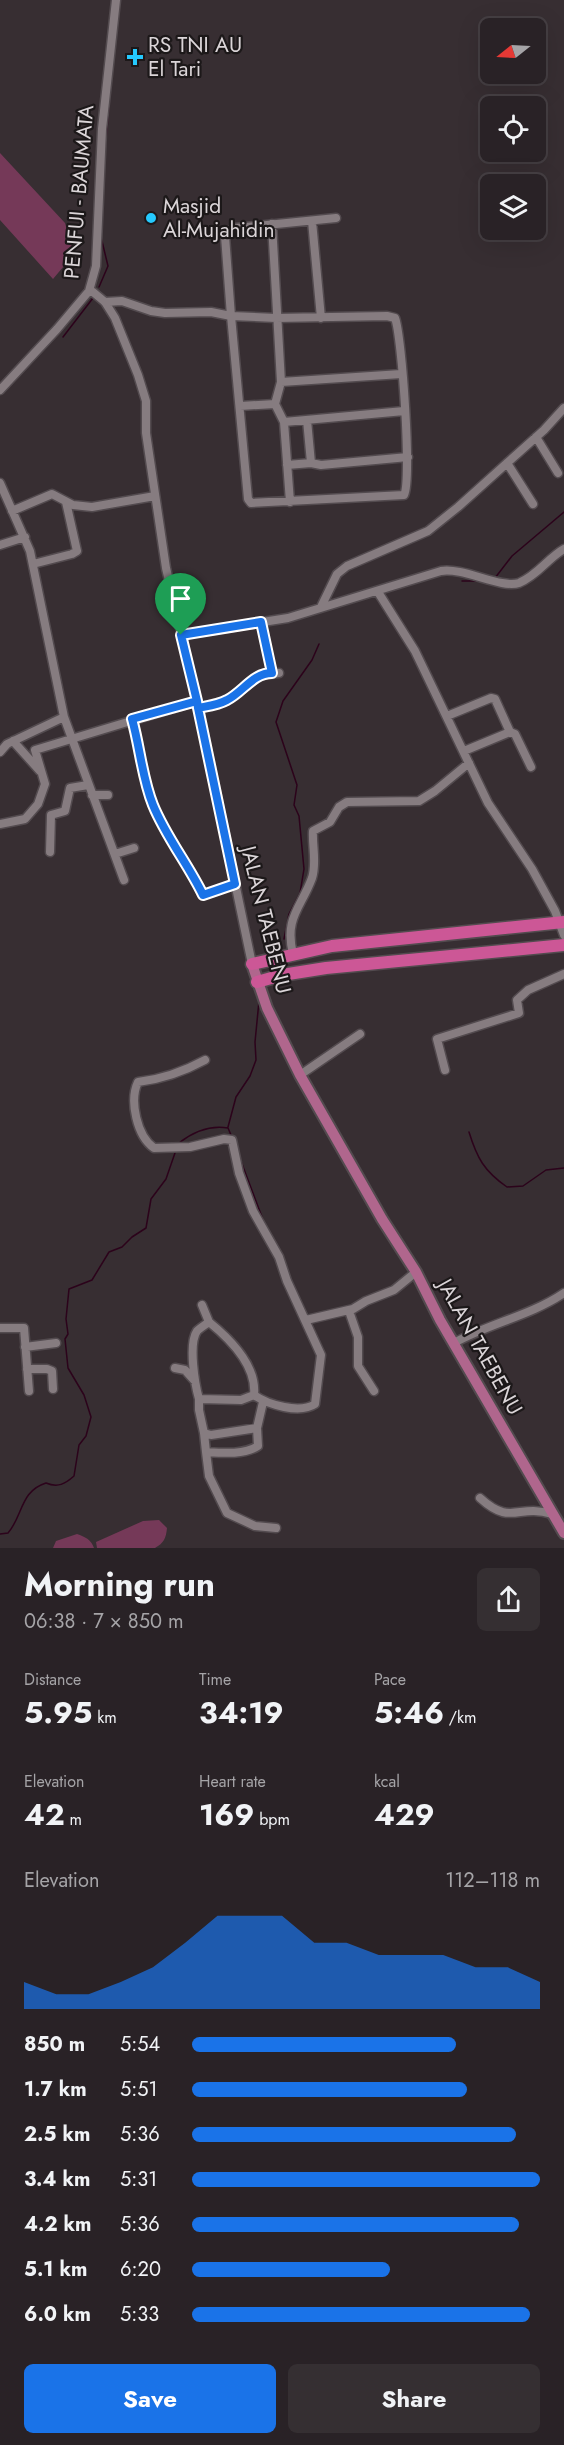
<!DOCTYPE html>
<html lang="en">
<head>
<meta charset="utf-8">
<style>
  :root { --surface:#292226; --page:#352f32; --text:#f1f3f6; --muted:#a5a4a7; --line:#453f43; --accent:#1a73e8 }
  body { margin:0; font-family:Jost,sans-serif; background:var(--page); color:var(--text); height:100vh; display:flex; flex-direction:column; font-size:22px; white-space:nowrap }
  * { box-sizing:border-box; margin:0 }
  p { font-size:20px; color:var(--muted) }
  .icon { flex:none; width:33px; height:33px; fill:none; stroke:currentColor; stroke-width:2; stroke-linecap:round; stroke-linejoin:round }
  .map { position:relative; height:1548px; overflow:hidden }
  .panel { display:flex; flex-direction:column; background:var(--surface); flex:1 }
  .panel>* { flex:none }
  .needle { width:39px; rotate:252deg }
  .controls { position:absolute; left:480px; top:18px; display:grid; gap:12px }
  .controls a { display:grid; place-items:center; width:66px; height:66px; border-radius:9px; background:var(--surface); box-shadow:0 6px 24px #0002,0 0 0 2px var(--line); font-size:30px }
  .pin { position:absolute; display:grid; place-items:center; width:51px; height:51px; color:#fff; margin:-62px -26px; border-radius:50% 50% 50% 0; rotate:-45deg; box-shadow:0 0 6px #0007 }
  .pin .icon { rotate:45deg }
  .round { display:grid; place-items:center; flex:none; width:63px; height:63px; border-radius:9px; background:var(--page) }
  .head { display:flex; align-items:center; justify-content:space-between; height:102px; padding:0 24px }
  h1 { font-size:33px; font-weight:700; line-height:45px }
  .stats { display:grid; grid-template-columns:repeat(3,1fr); gap:9px; height:102px; padding:6px 24px }
  .stats div { display:grid; align-content:center }
  .stats b { font-size:30px; font-weight:700 }
  .stats small { font-size:16px; font-weight:400 }
  .stats p { font-size:16px }
  .chart { height:168px; padding:12px 24px }
  .chart p { display:flex; justify-content:space-between }
  .chart svg { width:100%; height:108px; margin-top:6px; fill:var(--accent); opacity:.7 }
  .action { display:flex; gap:12px; margin-top:auto; padding:12px 24px }
  .action a { flex:1; height:69px; border-radius:9px; background:var(--accent); color:#fff; font-size:24px; font-weight:700; line-height:69px; text-align:center }
  .action a+a { background:var(--page); color:var(--text) }
  ul { padding:0 24px; list-style:none; font-size:20px }
  li { display:grid; grid-template-columns:96px 72px 1fr; align-items:center; height:45px }
  li i { height:15px; border-radius:8px; background:var(--accent) }
  .map>svg:first-child { display:block }
  .green { fill:#753958 }
  .lines { fill:none; stroke-linecap:round; stroke-linejoin:round }
  .stream { stroke:#2c031b; stroke-width:1.5 }
  .minor-casing { stroke:#534b4f; stroke-width:11 }
  .major-casing { stroke:#534b4f; stroke-width:14 }
  .highway-casing { stroke:#534b4f; stroke-width:15 }
  .minor { stroke:#867c80; stroke-width:8 }
  .major { stroke:#b0668d; stroke-width:10 }
  .highway { stroke:#cc5796; stroke-width:12 }
  .route-casing { stroke:#fff; stroke-width:12 }
  .route { stroke:#1a73e8; stroke-width:8 }
  .poi-dot { fill:#25c9fe; stroke:#1c1819; stroke-width:2 }
  .labels { text-anchor:middle; stroke-width:4.5; stroke-linejoin:round; paint-order:stroke }
  .poi-label { font-size:21px; fill:#dbd5d8; stroke:#1c1819; text-anchor:start }
  .street-label { font-size:21px; fill:#dbd5d8; stroke:#1c1819 }
</style>
</head>
<body>
<div class="map">
<svg width="564" height="1548" viewBox="0 0 564 1548">
  <rect width="100%" height="100%" fill="#372e32"/>
  <path class="green" d="M 0,153 L 65,223 L 74,254 L 53,279 L 0,220 Z
    M 159,1520 L 167,1528 C 166,1538 164,1543 155,1548 L 97,1548 L 96,1542 L 143,1521 Z
    M 77,1534 C 85,1537 91,1539 94,1548 L 53,1548 L 56,1541 Z"/>
  <g class="lines">
    <path class="stream" d="M 105,150 L 109,107
      M 99,287 L 108,266 L 101,237
      M 63,337 L 93,298
      M 495,578 L 512,556 L 564,512
      M 462,581 L 479,581
      M 284,939 L 289,914 L 300,893 L 304,869 L 299,816 L 294,805 L 297,785 L 276,722 L 283,701 L 312,660 L 319,644
      M 228,1127 L 236,1097 L 250,1076 L 256,1060 L 255,1042 L 259,1001
      M 469,1132 C 477,1158 484,1171 507,1187 L 523,1186 L 546,1170 L 564,1168
      M 179,1143 C 193,1132 210,1125 228,1128 L 231,1135
      M 239,1156 L 265,1225
      M 0,1534 L 8,1533 C 23,1516 20,1491 46,1483 C 58,1488 65,1484 74,1476 L 79,1445 L 86,1436 L 91,1417 L 84,1395 L 68,1368 L 65,1339 L 68,1334 L 66,1319 L 69,1289 L 92,1280 L 109,1252 L 122,1247 L 132,1237 L 146,1228 L 151,1199 L 166,1179 L 176,1150"/>
    <defs>
      <path id="minor" d="M 312,221 L 321,318
        M 272,224 L 281,382
        M 89,291 L 93,292 L 105,302 L 115,318 L 138,375 L 146,401 L 146,433 L 166,568 L 197,701 L 252,964
        M 105,302 L 122,301 L 151,311 L 165,313 L 211,312 L 231,316 L 225,236 L 226,232 L 236,228 L 336,218
        M 231,316 L 276,318 L 387,316 L 395,318 C 402,336 412,481 404,495 L 251,503 L 248,499 Z
        M 0,390 L 57,329 L 89,291 L 96,266 L 102,129 L 116,0
        M 275,404 L 281,382 L 401,374
        M 240,406 L 275,404 L 284,422 L 290,502
        M 307,420 L 311,463
        M 284,422 L 404,411
        M 536,437 L 558,473
        M 507,463 L 533,504
        M 287,465 L 311,463 L 321,465 L 408,457
        M 0,483 L 30,551 L 64,717 L 124,880
        M 12,511 L 52,494 L 73,505 L 92,507 L 155,496
        M 0,545 L 25,537
        M 33,564 L 72,554 L 77,551 L 66,502
        M 378,592 L 415,651 L 488,803 L 532,869 L 555,911 L 564,935
        M 321,607 L 337,574 L 347,566 L 428,531 L 458,507 L 544,430 L 564,408
        M 261,622 L 272,673
        M 181,635 L 288,618 L 441,571 C 463,567 501,589 519,583 C 538,575 548,558 564,549
        M 198,708 L 228,700 L 260,675 L 279,673
        M 447,716 L 491,698 L 495,699 L 510,732 L 464,751
        M 132,719 C 141,747 142,778 153,805 C 166,837 188,864 203,895 L 235,884
        M 510,732 L 515,734 L 531,767
        M 13,741 L 40,771
        M 0,752 L 7,744 L 64,717
        M 92,795 L 108,795
        M 0,824 L 25,819 L 38,804 L 45,784 L 35,750 L 197,701
        M 50,852 L 51,815 L 65,811 L 70,788 L 88,785
        M 115,854 L 134,848
        M 293,954 C 284,918 301,908 312,878 C 317,863 312,846 313,831 L 330,822 L 339,807 L 347,802 L 419,801 L 435,791 L 469,763
        M 205,1060 C 183,1072 163,1079 138,1082 C 129,1101 137,1136 154,1148 L 190,1147 L 224,1139 L 232,1140 L 239,1173 L 253,1211 L 279,1257 L 287,1281 L 321,1355 L 315,1404 C 300,1414 268,1405 254,1395 C 257,1365 230,1339 209,1322
        M 445,1070 L 437,1039 L 519,1013 L 517,1000 L 528,990 L 564,974
        M 300,1075 L 360,1034
        M 349,1311 L 358,1337 L 358,1366 L 374,1391
        M 306,1320 L 353,1309 L 366,1301 L 394,1290 L 416,1272
        M 0,1328 L 24,1328 L 29,1391
        M 454,1343 C 490,1323 530,1316 564,1293
        M 25,1347 L 56,1343
        M 175,1368 L 185,1370 L 194,1380
        M 27,1369 L 47,1369 L 52,1371 L 53,1389
        M 254,1395 L 241,1400 L 199,1399 L 199,1410 L 204,1433 L 211,1435 L 257,1428 L 263,1402
        M 199,1399 C 195,1385 188,1344 197,1331 C 200,1328 205,1325 209,1322 L 202,1305
        M 204,1433 L 206,1452 C 222,1453 244,1455 258,1446 L 257,1428
        M 206,1452 L 209,1476 L 227,1513 L 255,1526 L 276,1528
        M 480,1498 C 512,1527 517,1503 552,1514"/>
      <path id="major" d="M 252,964 L 267,1008 L 300,1075 L 382,1219 L 416,1272 L 440,1320 L 564,1533"/>
      <path id="highway" d="M 252,964 L 332,946 L 564,922
        M 257,982 L 282,975 L 326,968 L 564,945"/>
    </defs>
    <use href="#minor" class="minor-casing"/>
    <use href="#major" class="major-casing"/>
    <use href="#highway" class="highway-casing"/>
    <use href="#minor" class="minor"/>
    <use href="#major" class="major"/>
    <use href="#highway" class="highway"/>
  </g>
  <g class="lines">
    <defs>
      <path id="route" d="M 181,635 L 197,701 L 198,708 L 235,884 L 203,895 C 188,864 166,837 153,805 C 142,778 140,747 132,719 L 197,701 L 198,708 C 208,706 218,705 227,700 C 243,692 253,673 272,673 L 261,622 L 181,635"/>
    </defs>
    <use href="#route" class="route-casing"/>
    <use href="#route" class="route"/>
  </g>
  <g class="poi-dot">
    <path d="M132 48h6v6h6v6h-6v6h-6v-6h-6v-6h6z"/>
    <circle cx="151" cy="218" r="6"/>
  </g>
  <g class="labels">
    <g class="poi-label">
      <text x="148" y="52">RS TNI AU<tspan x="148" dy="24">El Tari</tspan></text>
      <text x="163" y="213">Masjid<tspan x="163" dy="24">Al-Mujahidin</tspan></text>
    </g>
    <g class="street-label">
      <text transform="translate(79 192) rotate(-85)" y="7">PENFUI - BAUMATA</text>
      <text transform="translate(266 920) rotate(76)" y="7">JALAN TAEBENU</text>
      <text transform="translate(480 1347) rotate(61)" y="7">JALAN TAEBENU</text>
    </g>
  </g>
</svg>
<div class="controls">
<a><svg class="needle" viewBox="-14 -14 28 28"><path d="M0-13l5 13h-10z" fill="#e53935"/><path d="M0 13l5-13h-10z" fill="#a5a4a7"/></svg></a>
<a><svg class="icon" aria-label="locate" viewBox="0 0 24 24"><circle cx="12" cy="12" r="6"/><path d="M12 2v4M12 18v4M2 12h4M18 12h4"/></svg></a>
<a><svg class="icon" aria-label="layers" viewBox="0 0 24 24"><path d="M12 4l9 5-9 5-9-5zM3 14l9 5 9-5"/></svg></a>
</div>
<div class="pin" style="left:181px;top:635px;background:#1e9e55"><svg class="icon" aria-label="arrive" viewBox="0 0 24 24"><path d="M6 21V4h12l-3 4 3 4H6"/></svg></div>
</div>
<section class="panel">
<div class="head"><div><h1>Morning run</h1><p>06:38 · 7 × 850 m</p></div><a class="round"><svg class="icon" aria-label="share" viewBox="0 0 24 24"><path d="M12 15V3M7 8l5-5 5 5M5 13v7h14v-7"/></svg></a></div>
<div class="stats">
<div><p>Distance</p><b>5.95<small> km</small></b></div>
<div><p>Time</p><b>34:19</b></div>
<div><p>Pace</p><b>5:46<small> /km</small></b></div>
</div>
<div class="stats">
<div><p>Elevation</p><b>42<small> m</small></b></div>
<div><p>Heart rate</p><b>169<small> bpm</small></b></div>
<div><p>kcal</p><b>429</b></div>
</div>
<div class="chart"><p><span>Elevation</span>112–118 m</p>
<svg viewBox="0 0 160 44" preserveAspectRatio="none"><path d="M0 44V33L10 38L20 38L30 33L40 27L50 17L60 6L70 6L80 6L90 17L100 17L110 22L120 22L130 22L140 27L150 27L160 33V44z"/></svg>
</div>
<ul>
<li><b>850 m</b>5:54<i style="width:76%"></i></li>
<li><b>1.7 km</b>5:51<i style="width:79%"></i></li>
<li><b>2.5 km</b>5:36<i style="width:93%"></i></li>
<li><b>3.4 km</b>5:31<i style="width:100%"></i></li>
<li><b>4.2 km</b>5:36<i style="width:94%"></i></li>
<li><b>5.1 km</b>6:20<i style="width:57%"></i></li>
<li><b>6.0 km</b>5:33<i style="width:97%"></i></li>
</ul>
<div class="action"><a>Save</a><a>Share</a></div>
</section>
</body>
</html>
